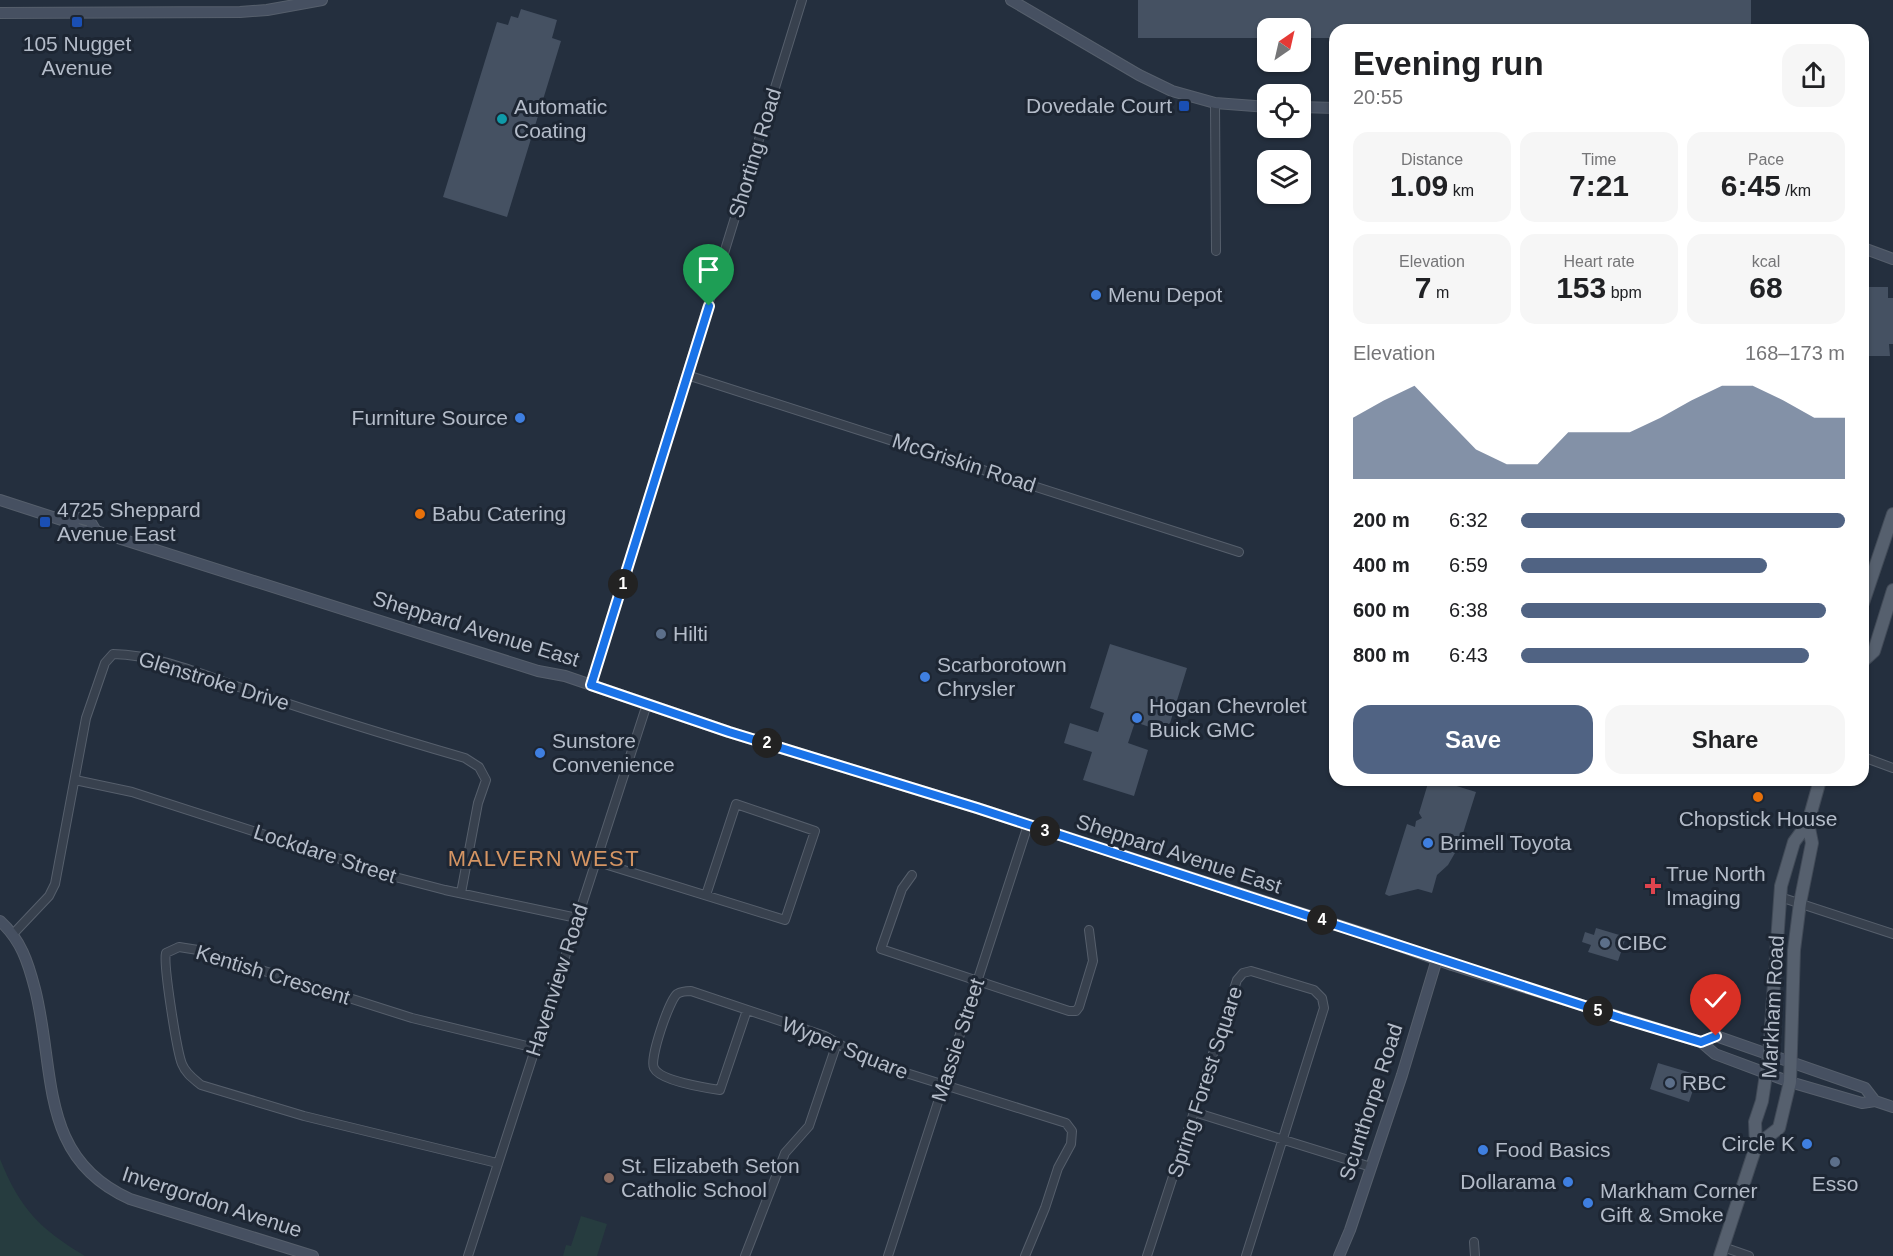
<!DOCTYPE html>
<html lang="en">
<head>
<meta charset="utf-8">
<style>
  :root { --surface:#fff; --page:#f6f6f6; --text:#202124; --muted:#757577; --accent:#506383 }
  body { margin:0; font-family:Helvetica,sans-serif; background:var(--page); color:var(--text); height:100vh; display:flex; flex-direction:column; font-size:22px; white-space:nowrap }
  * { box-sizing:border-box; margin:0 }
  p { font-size:20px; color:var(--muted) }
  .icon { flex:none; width:33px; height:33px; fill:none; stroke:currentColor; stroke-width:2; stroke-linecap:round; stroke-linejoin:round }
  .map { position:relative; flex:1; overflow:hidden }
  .details { position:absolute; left:1329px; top:24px; width:540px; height:762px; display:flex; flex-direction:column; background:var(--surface); border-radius:18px; box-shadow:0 2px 4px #0004 }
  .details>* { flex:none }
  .needle { width:39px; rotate:34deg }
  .controls { position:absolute; left:1257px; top:18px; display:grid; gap:12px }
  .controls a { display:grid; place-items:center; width:54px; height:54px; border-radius:12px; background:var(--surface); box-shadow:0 2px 4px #0004; font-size:30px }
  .pin { position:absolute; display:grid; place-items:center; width:51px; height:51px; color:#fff; margin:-62px -26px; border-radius:50% 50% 50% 0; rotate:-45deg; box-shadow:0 0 6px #0007 }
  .pin .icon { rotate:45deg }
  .km { position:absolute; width:30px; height:30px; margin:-15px; border-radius:50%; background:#222; color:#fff; font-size:16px; line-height:30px; text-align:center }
  .round { display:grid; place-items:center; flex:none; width:63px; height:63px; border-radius:18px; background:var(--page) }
  .summary { display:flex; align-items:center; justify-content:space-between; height:102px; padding:0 24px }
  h1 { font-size:33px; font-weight:700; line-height:45px }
  .stats { display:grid; grid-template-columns:repeat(3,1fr); gap:9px; height:102px; padding:6px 24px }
  .stats div { display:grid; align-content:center; border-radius:15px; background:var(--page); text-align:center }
  .stats b { font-size:30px; font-weight:700 }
  .stats small { font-size:16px; font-weight:400 }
  .stats p { font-size:16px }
  .chart { height:168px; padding:12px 24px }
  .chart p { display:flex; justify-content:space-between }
  .chart svg { width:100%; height:108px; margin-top:6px; fill:var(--accent); opacity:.7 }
  .button { display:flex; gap:12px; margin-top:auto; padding:12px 24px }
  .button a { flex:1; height:69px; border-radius:18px; background:var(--accent); color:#fff; font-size:24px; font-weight:700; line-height:69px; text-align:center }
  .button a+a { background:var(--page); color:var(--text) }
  ul { padding:0 24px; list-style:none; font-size:20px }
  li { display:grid; grid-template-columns:96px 72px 1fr; align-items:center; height:45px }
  li i { height:15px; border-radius:8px; background:var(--accent) }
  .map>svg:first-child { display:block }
  .green { fill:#263c3f }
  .building { fill:#455162 }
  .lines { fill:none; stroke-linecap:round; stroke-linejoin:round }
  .street-casing { stroke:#565f6c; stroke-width:10 }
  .secondary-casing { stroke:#565f6c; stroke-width:12 }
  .primary-casing { stroke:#414a57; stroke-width:14 }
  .street { stroke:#38414e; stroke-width:8 }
  .secondary { stroke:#465061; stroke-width:10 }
  .primary { stroke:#56606e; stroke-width:12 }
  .route-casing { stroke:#fff; stroke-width:12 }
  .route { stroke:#1a73e8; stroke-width:8 }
  .transit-dot { fill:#1a4fb4; stroke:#1d2633; stroke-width:2 }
  .culture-dot { fill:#0f9aa8; stroke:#1d2633; stroke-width:2 }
  .shop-dot { fill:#3f7fe0; stroke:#1d2633; stroke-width:2 }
  .food-dot { fill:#e8710a; stroke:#1d2633; stroke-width:2 }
  .service-dot { fill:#5c6f8a; stroke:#1d2633; stroke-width:2 }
  .health-dot { fill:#e0444e; stroke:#1d2633; stroke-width:2 }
  .education-dot { fill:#8d6e63; stroke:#1d2633; stroke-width:2 }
  .labels { text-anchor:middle; stroke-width:6; stroke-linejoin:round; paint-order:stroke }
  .poi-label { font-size:21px; fill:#b4bcc9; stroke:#1d2633; text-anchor:start }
  .street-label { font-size:21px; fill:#b4bcc9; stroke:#1d2633 }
  .neighbourhood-label { font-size:22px; letter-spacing:1.5px; fill:#d59563; stroke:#1d2633 }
</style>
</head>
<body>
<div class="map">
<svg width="1893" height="1256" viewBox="0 0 1893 1256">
  <rect width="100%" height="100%" fill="#242f3e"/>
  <path class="green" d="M 0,1159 C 20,1209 40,1229 85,1256 L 0,1256 Z
    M 581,1216 L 607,1224 L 597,1256 L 563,1256 L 566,1245 L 571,1246 Z"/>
  <path class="building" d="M 1138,0 L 1751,0 L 1751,30 L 1335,30 L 1335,38 L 1300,38 L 1300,28 L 1268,28 L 1268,38 L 1138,38 Z
    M 521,9 L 557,20 L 552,38 L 561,41 L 507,217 L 443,197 L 497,22 L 508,25 L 511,16 L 518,18 Z
    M 1863,287 L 1888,287 L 1888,298 L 1893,298 L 1893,344 L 1889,344 L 1890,356 L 1863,356 Z
    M 1110,644 L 1187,668 L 1167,733 L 1135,722 L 1128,743 L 1148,750 L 1134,796 L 1083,780 L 1092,752 L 1064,743 L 1070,723 L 1098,732 L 1104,713 L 1090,708 Z
    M 1429,780 L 1437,780 L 1476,792 L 1459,846 L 1448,865 L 1437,875 L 1432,893 L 1418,889 L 1389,896 L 1385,894 L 1407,824 L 1415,827 L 1416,821 L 1422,818 L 1419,813 Z
    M 1596,928 L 1626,937 L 1618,961 L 1588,952 L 1591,945 L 1582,942 L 1585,932 L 1594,935 Z
    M 1658,1063 L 1698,1075 L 1689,1102 L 1650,1089 Z"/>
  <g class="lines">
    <defs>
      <path id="street" d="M 1215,103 L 1216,251
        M 687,375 L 1239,552
        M 591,685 L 802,0
        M 1863,757 L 1893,768
        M 75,780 L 132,792 L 399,878 L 445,890 L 577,918
        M 598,861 L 611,866 L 785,920 L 815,831 L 736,804 L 706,895
        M 912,875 L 902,889 L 881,949 L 1069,1011 L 1076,1011 L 1079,1007 L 1093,961 L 1089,930
        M 1780,897 L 1893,934
        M 13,934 L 49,896 L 55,884 L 86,718 L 105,663 L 113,654 C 162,655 213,679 259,694 C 327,717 396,738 465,758 L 479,767 L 486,780 L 478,803 L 461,893
        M 747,1010 L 720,1090 C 706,1088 660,1081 654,1068 C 649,1059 669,1001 677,994 C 682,991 686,991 691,991 L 825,1036 L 871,1062 L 1066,1123 L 1072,1131 L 1071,1144 L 1058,1168 L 1045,1208 L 1025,1256
        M 1194,1112 L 1371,1167
        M 497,1163 L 304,1116 L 201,1085 C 194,1079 186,1074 182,1064 C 177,1052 163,964 166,953 L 179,947 L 198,950 L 412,1018 L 535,1048
        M 1474,1242 L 1475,1256
        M 1723,1247 L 1749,1256
        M 468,1256 L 647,704
        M 745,1256 L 785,1153 L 809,1126 L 837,1043
        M 888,1256 L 1028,825
        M 1147,1256 L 1237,980 L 1243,973 L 1251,971 L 1314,990 L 1322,998 L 1324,1008 L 1246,1256"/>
      <path id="secondary" d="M 1011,0 L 1139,75 L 1172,91 L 1215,103 L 1268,107
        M 0,13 L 240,12 L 267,10 L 322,0
        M 1300,107 L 1335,108
        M 1863,248 L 1893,259
        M 0,500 L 68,522 C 77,530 84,533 96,531 L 538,671 L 565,676 L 729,732 L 977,808 L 1375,937 L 1452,965 L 1701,1042 L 1715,1054 L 1790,1082 L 1862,1103 L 1875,1101 L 1893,1107
        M 68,522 L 79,518 L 90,521 L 96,531
        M 0,921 C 21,940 28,962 35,989 C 56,1072 38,1158 130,1199 L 313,1256
        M 1701,1042 L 1716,1036 L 1865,1088 L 1875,1101
        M 1339,1256 L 1350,1230 L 1402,1075 L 1437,959"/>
      <path id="primary" d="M 1863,603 L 1893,514
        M 1863,661 L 1874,651 L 1893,590
        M 1756,1146 L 1779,1128 L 1790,1082 L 1794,950 L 1800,903 L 1812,843 L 1808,823
        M 1720,1256 L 1756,1146 L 1755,1122 L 1762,1101 L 1769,1054 L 1781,886 L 1794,842 L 1808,823 L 1820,780"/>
    </defs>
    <use href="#street" class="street-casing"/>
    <use href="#secondary" class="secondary-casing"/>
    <use href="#primary" class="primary-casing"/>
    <use href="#street" class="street"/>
    <use href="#secondary" class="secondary"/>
    <use href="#primary" class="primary"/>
  </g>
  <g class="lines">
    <defs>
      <path id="route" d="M 709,306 L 591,685 L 729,732 L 977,808 L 1621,1018 L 1701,1042 L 1716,1036"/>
    </defs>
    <use href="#route" class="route-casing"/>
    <use href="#route" class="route"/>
  </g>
  <g class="transit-dot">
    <rect x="71" y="16" width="12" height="12" rx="3"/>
    <rect x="1178" y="100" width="12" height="12" rx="3"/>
    <rect x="39" y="516" width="12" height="12" rx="3"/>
  </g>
  <circle class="culture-dot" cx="502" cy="119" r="6"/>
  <g class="shop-dot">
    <circle cx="1096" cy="295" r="6"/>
    <circle cx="520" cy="418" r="6"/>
    <circle cx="925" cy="677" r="6"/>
    <circle cx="1137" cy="718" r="6"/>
    <circle cx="540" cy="753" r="6"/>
    <circle cx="1428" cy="843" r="6"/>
    <circle cx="1807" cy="1144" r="6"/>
    <circle cx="1483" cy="1150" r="6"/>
    <circle cx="1568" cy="1182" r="6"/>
    <circle cx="1588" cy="1203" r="6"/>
  </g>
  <g class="food-dot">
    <circle cx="420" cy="514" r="6"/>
    <circle cx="1758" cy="797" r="6"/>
  </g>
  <g class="service-dot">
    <circle cx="661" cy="634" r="6"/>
    <circle cx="1605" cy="943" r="6"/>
    <circle cx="1670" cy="1083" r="6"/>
    <circle cx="1835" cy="1162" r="6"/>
  </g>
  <path class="health-dot" d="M1650 877h6v6h6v6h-6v6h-6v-6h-6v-6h6z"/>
  <circle class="education-dot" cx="609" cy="1178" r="6"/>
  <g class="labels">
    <g class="poi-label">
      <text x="77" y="51" text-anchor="middle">105 Nugget<tspan x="77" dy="24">Avenue</tspan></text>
      <text x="1172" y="113" text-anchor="end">Dovedale Court</text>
      <text x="514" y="114">Automatic<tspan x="514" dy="24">Coating</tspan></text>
      <text x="1108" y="302">Menu Depot</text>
      <text x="508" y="425" text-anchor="end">Furniture Source</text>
      <text x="57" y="517">4725 Sheppard<tspan x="57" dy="24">Avenue East</tspan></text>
      <text x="432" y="521">Babu Catering</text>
      <text x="673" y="641">Hilti</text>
      <text x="937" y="672">Scarborotown<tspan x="937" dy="24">Chrysler</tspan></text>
      <text x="1149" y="713">Hogan Chevrolet<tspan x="1149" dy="24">Buick GMC</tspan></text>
      <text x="552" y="748">Sunstore<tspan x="552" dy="24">Convenience</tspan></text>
      <text x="1758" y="826" text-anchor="middle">Chopstick House</text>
      <text x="1440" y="850">Brimell Toyota</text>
      <text x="1666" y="881">True North<tspan x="1666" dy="24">Imaging</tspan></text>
      <text x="1617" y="950">CIBC</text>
      <text x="1682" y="1090">RBC</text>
      <text x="1795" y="1151" text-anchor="end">Circle K</text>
      <text x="1495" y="1157">Food Basics</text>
      <text x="621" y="1173">St. Elizabeth Seton<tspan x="621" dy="24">Catholic School</tspan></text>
      <text x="1556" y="1189" text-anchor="end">Dollarama</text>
      <text x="1835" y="1191" text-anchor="middle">Esso</text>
      <text x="1600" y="1198">Markham Corner<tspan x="1600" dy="24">Gift &amp; Smoke</tspan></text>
    </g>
    <g class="street-label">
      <text transform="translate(755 153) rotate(-73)" y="7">Shorting Road</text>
      <text transform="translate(964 463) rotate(18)" y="7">McGriskin Road</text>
      <text transform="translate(476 629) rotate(17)" y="7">Sheppard Avenue East</text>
      <text transform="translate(214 681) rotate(17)" y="7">Glenstroke Drive</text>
      <text transform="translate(325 854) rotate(18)" y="7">Lockdare Street</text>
      <text transform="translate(1179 854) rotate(18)" y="7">Sheppard Avenue East</text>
      <text transform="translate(273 975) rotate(17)" y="7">Kentish Crescent</text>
      <text transform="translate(557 980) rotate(-72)" y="7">Havenview Road</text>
      <text transform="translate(1773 1007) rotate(-87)" y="7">Markham Road</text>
      <text transform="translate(958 1040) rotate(-72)" y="7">Massie Street</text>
      <text transform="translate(845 1048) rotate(22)" y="7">Wyper Square</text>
      <text transform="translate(1205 1082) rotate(-72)" y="7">Spring Forest Square</text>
      <text transform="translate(1371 1102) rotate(-72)" y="7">Scunthorpe Road</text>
      <text transform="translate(212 1202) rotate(18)" y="7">Invergordon Avenue</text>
    </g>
    <g class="neighbourhood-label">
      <text x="544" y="866">MALVERN WEST</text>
    </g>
  </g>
</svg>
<div class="controls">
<a><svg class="needle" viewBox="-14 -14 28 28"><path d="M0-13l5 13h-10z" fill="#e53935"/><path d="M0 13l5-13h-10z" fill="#757577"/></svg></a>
<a><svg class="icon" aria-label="locate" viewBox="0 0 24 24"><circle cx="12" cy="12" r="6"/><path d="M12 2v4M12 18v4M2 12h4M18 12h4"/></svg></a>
<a><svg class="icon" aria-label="layers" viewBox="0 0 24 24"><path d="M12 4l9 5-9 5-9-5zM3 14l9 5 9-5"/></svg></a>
</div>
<div class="pin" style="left:709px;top:306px;background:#1e9e55"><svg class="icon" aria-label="arrive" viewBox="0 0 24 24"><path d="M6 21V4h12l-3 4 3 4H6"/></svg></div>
<div class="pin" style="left:1716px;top:1036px;background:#d93025"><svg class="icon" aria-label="check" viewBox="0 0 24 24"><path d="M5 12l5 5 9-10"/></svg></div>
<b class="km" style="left:623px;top:584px">1</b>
<b class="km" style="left:767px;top:743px">2</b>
<b class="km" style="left:1045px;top:831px">3</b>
<b class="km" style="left:1322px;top:920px">4</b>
<b class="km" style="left:1598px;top:1011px">5</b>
<section class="details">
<div class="summary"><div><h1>Evening run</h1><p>20:55</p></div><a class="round"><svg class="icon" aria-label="share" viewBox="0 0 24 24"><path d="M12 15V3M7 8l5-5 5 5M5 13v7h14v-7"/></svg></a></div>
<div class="stats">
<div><p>Distance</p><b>1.09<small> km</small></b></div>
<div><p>Time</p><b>7:21</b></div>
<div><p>Pace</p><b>6:45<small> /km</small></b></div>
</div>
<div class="stats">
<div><p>Elevation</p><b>7<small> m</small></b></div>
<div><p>Heart rate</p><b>153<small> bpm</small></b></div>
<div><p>kcal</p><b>68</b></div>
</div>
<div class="chart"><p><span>Elevation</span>168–173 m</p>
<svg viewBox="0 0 160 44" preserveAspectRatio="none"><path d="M0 44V19L10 12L20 6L30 19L40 32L50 38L60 38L70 25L80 25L90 25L100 19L110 12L120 6L130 6L140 12L150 19L160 19V44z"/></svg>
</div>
<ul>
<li><b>200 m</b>6:32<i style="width:100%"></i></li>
<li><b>400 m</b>6:59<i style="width:76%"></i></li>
<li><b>600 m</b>6:38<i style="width:94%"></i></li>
<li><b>800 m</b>6:43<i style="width:89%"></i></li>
</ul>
<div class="button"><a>Save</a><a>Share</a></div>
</section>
</div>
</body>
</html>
